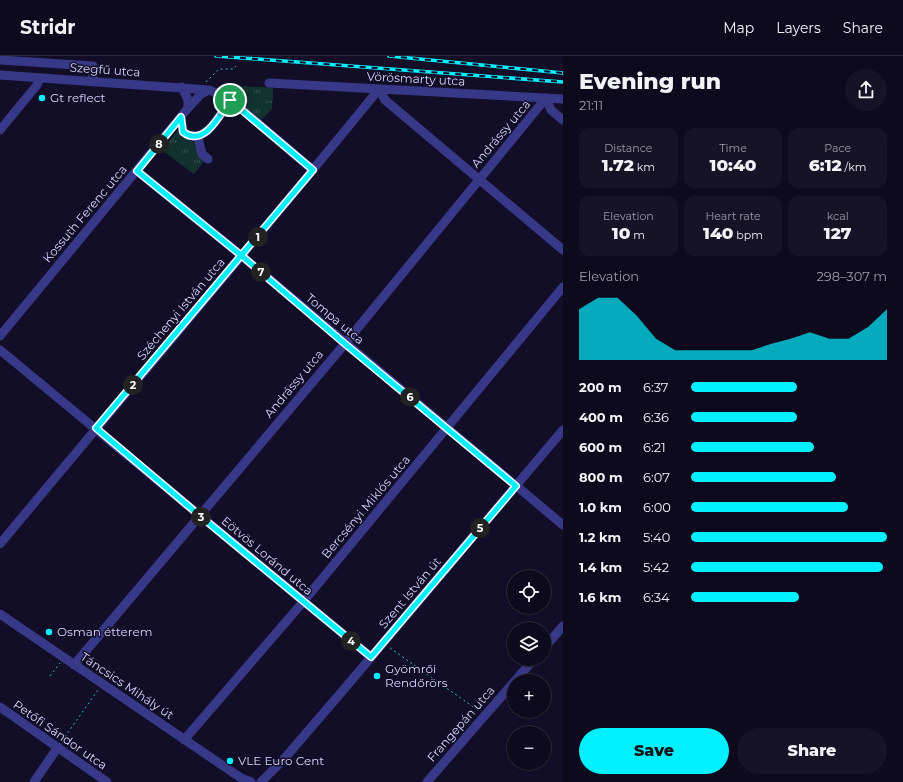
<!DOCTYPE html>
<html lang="en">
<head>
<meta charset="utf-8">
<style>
  :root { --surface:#0e0a1e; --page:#171327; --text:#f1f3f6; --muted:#9b9aa4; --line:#2e2b3c; --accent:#01f0ff }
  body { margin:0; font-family:Montserrat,sans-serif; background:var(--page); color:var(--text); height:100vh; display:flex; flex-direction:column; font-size:15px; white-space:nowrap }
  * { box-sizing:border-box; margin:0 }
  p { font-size:13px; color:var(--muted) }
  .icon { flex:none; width:22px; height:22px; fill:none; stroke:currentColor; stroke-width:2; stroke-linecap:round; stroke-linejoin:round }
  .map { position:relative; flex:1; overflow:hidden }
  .side { display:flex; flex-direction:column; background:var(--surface); width:340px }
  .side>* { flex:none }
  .controls { position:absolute; left:507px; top:514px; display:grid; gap:8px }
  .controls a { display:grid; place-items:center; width:44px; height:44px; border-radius:50%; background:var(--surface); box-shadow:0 1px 3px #0004,0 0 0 1px var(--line); font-size:20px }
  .pin { position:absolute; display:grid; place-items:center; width:34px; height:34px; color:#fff; margin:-17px; border:2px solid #fff; border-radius:50%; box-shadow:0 1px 4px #0007 }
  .km { position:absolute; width:20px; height:20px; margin:-10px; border-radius:50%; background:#222; color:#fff; font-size:11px; line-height:20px; text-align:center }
  .round { display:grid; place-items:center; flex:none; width:42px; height:42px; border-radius:21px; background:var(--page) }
  .headline { display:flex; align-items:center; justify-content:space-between; height:68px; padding:0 16px }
  h1 { font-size:22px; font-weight:800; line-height:30px }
  .metrics { display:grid; grid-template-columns:repeat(3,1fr); gap:6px; height:68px; padding:4px 16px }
  .metrics div { display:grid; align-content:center; border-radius:10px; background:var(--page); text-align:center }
  .metrics b { font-size:17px; font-weight:800 }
  .metrics small { font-size:11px; font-weight:400 }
  .metrics p { font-size:11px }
  .chart { height:112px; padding:8px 16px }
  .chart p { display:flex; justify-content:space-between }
  .chart svg { width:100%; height:72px; margin-top:4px; fill:var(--accent); opacity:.7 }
  .cta { display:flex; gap:8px; margin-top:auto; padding:8px 16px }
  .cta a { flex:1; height:46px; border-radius:24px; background:var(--accent); color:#111; font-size:16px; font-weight:800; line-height:46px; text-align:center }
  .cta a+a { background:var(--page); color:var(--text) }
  ul { padding:0 16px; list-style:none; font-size:13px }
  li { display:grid; grid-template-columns:64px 48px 1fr; align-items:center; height:30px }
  li i { height:10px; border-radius:5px; background:var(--accent) }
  header { display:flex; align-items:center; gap:24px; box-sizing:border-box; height:56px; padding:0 20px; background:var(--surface); border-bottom:1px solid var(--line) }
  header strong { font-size:19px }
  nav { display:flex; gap:22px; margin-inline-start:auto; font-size:14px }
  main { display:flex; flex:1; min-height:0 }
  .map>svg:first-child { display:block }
  .grass { fill:url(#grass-tufts) }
  .pitch { fill:#11322f }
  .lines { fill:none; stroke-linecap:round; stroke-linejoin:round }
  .path { stroke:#2abeaf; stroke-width:1; stroke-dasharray:2 3; stroke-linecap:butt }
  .minor { stroke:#383888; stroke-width:9 }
  .rail-casing { stroke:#01f0ff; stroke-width:3.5 }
  .rail { stroke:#120e28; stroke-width:2; stroke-dasharray:6; stroke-linecap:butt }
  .route-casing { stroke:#fff; stroke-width:8 }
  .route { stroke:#01f0ff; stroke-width:5 }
  .poi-dot { fill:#01f0ff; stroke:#120e28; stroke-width:1.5 }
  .labels { text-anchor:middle; stroke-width:3; stroke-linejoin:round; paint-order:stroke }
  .street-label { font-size:12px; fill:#d8d5ff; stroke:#120e28 }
  .poi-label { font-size:12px; fill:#d8d5ff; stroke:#120e28; text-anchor:start }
</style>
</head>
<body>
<header>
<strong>Stridr</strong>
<nav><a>Map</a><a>Layers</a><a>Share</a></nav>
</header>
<main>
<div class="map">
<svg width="563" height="726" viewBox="0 0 563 726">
  <defs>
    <pattern id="grass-tufts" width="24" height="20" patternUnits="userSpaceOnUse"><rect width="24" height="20" fill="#11322f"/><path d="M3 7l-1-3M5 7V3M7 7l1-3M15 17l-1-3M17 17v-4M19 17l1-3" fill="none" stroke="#334f4e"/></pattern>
  </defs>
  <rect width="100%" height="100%" fill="#120e28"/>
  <path class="grass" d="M 224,29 L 273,32 L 272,53 L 261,64 L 224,32 Z
    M 178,74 L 209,99 L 194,118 L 162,94 Z"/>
  <path class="pitch" d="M 261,31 L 273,32 L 273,45 L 261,44 Z"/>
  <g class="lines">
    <path class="path" d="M 251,0 L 252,0
      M 206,26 L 219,13 L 233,13 L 236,10
      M 390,592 L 479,655
      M 50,620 L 60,607
      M 62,685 L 98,634"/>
    <path class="minor" d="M 0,4 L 93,10 L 93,26
      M 0,19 L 209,34 L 224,40 L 232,45 L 313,114
      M 269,27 L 563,43
      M 182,31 L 188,44 L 188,52
      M 379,33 L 385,44 L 563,194
      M 546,42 L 551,54 L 563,64
      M 181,61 L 183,76 C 204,92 220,59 230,44
      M 0,74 L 37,29 L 40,22
      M 198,81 L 202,98 L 208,103
      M 137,115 L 237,196 L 563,469
      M 0,280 L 188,52 L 201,38 L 209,34
      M 0,294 L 371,601
      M 0,488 C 126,336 255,186 379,33
      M 0,558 L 241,722 L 251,726
      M 544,592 L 563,570
      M 74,609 L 343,290 L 546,42
      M 515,625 L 534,603
      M 0,651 L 107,726
      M 184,684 L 303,546 L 563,231
      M 34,726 L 58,691
      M 261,726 L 284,703 L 345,632 L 563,374
      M 427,726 L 514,626"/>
    <defs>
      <path id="rail" d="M 216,0 L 563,26
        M 389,0 L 563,17"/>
    </defs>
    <use href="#rail" class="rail-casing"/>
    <use href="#rail" class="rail"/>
  </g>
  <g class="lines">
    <defs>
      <path id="route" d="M 230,44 L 313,114 L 96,372 L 199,459 L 371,601 L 516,430 L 344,287 L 242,200 L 237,196 L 137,115 L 181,61 L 183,76 C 204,92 220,59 230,44"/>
    </defs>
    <use href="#route" class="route-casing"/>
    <use href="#route" class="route"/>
  </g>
  <g class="poi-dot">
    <circle cx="42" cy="42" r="4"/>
    <circle cx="49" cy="576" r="4"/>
    <circle cx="377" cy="620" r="4"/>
    <circle cx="230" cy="705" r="4"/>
  </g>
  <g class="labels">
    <g class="street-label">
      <text transform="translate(105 14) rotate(4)" y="4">Szegfű utca</text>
      <text transform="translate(416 23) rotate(3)" y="4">Vörösmarty utca</text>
      <text transform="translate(501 78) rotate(-50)" y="4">Andrássy utca</text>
      <text transform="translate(85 158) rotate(-50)" y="4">Kossuth Ferenc utca</text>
      <text transform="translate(181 253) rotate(-50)" y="4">Széchenyi István utca</text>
      <text transform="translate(335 263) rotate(40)" y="4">Tompa utca</text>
      <text transform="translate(294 328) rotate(-50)" y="4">Andrássy utca</text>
      <text transform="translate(366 451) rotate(-50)" y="4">Bercsényi Miklós utca</text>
      <text transform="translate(267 500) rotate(40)" y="4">Eötvös Loránd utca</text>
      <text transform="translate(410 537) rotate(-50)" y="4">Szent István út</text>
      <text transform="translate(127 630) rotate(34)" y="4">Táncsics Mihály út</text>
      <text transform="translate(461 668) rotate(-49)" y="4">Frangepán utca</text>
      <text transform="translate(60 679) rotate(35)" y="4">Petőfi Sándor utca</text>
    </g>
    <g class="poi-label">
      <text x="50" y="46">Gt reflect</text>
      <text x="57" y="580">Osman étterem</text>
      <text x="385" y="617">Gyömrői<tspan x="385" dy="14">Rendőrörs</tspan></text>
      <text x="238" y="709">VLE Euro Cent</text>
    </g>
  </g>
</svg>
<div class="controls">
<a><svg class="icon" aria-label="locate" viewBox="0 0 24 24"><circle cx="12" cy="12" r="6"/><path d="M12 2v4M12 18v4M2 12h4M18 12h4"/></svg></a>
<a><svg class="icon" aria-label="layers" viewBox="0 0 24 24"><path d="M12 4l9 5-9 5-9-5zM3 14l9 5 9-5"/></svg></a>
<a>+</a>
<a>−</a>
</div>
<div class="pin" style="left:230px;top:44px;background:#1e9e55"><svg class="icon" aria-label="arrive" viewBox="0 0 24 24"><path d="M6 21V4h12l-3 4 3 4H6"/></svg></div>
<b class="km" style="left:258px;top:181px">1</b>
<b class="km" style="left:133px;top:329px">2</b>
<b class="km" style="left:201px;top:461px">3</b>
<b class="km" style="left:351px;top:585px">4</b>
<b class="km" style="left:480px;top:472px">5</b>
<b class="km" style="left:410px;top:341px">6</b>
<b class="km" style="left:261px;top:216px">7</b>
<b class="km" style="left:159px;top:88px">8</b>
</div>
<section class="side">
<div class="headline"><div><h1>Evening run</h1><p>21:11</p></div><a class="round"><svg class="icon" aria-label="share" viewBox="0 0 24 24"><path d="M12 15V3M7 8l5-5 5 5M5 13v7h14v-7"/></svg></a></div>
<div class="metrics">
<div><p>Distance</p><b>1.72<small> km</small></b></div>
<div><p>Time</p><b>10:40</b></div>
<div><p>Pace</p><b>6:12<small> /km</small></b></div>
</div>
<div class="metrics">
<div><p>Elevation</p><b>10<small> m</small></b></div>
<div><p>Heart rate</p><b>140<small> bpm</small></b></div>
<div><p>kcal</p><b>127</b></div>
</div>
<div class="chart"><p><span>Elevation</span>298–307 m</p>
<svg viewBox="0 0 160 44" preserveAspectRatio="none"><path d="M0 44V13L10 6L20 6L30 17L40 31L50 38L60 38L70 38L80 38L90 38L100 34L110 31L120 27L130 31L140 31L150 24L160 13V44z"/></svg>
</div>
<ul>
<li><b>200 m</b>6:37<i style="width:54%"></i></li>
<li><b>400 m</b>6:36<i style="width:54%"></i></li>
<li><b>600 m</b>6:21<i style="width:63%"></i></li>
<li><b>800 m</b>6:07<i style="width:74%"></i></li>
<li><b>1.0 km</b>6:00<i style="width:80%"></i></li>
<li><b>1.2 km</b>5:40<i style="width:100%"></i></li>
<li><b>1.4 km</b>5:42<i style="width:98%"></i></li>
<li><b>1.6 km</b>6:34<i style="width:55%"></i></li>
</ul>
<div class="cta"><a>Save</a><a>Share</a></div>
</section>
</main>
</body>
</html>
